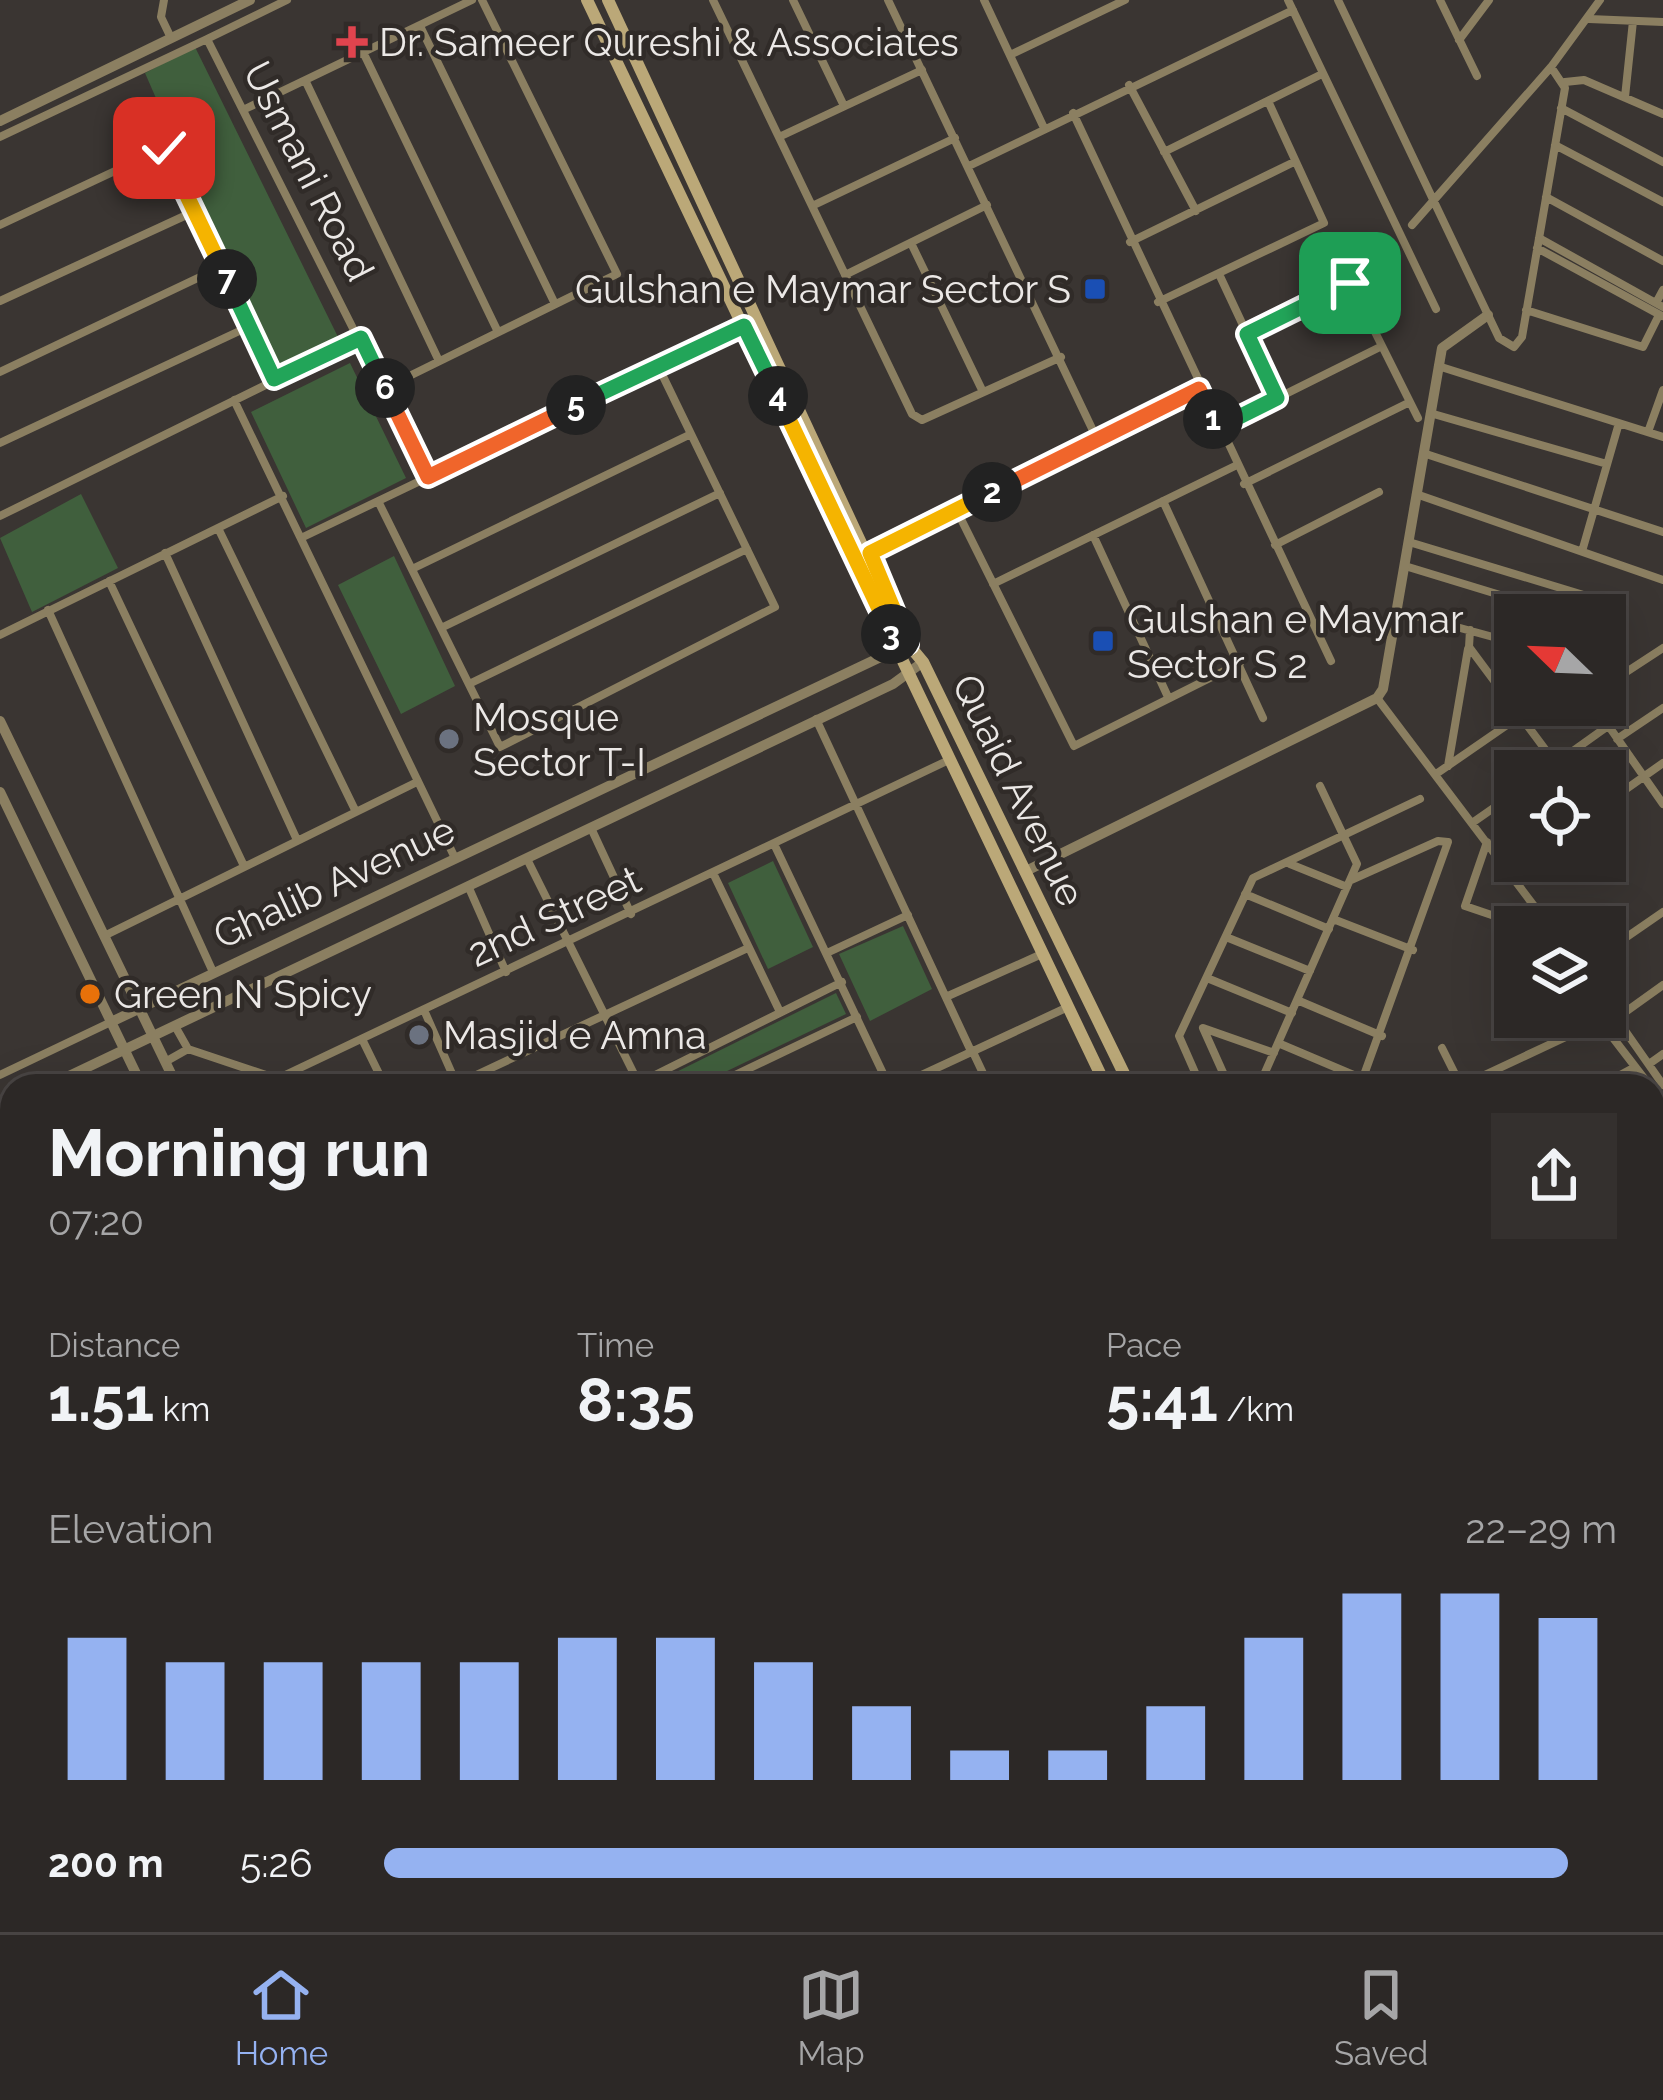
<!DOCTYPE html>
<html lang="en">
<head>
<meta charset="utf-8">
<style>
  :root { --surface:#2c2826; --page:#34302e; --text:#f1f3f6; --muted:#a6a6a7; --line:#484443; --accent:#95b2f1 }
  body { margin:0; font-family:Raleway,sans-serif; background:var(--page); color:var(--text); height:100vh; display:flex; flex-direction:column; font-size:45px; white-space:nowrap }
  * { box-sizing:border-box; margin:0 }
  p { font-size:39px; color:var(--muted) }
  .icon { flex:none; width:66px; height:66px; fill:none; stroke:currentColor; stroke-width:2; stroke-linecap:round; stroke-linejoin:round }
  .map { position:relative; flex:1; overflow:hidden }
  .details { position:absolute; left:0px; top:1074px; width:1665px; height:858px; display:flex; flex-direction:column; background:var(--surface); border-radius:36px 36px 0 0; box-shadow:0 12px 48px #0002,0 0 0 3px var(--line) }
  .details>* { flex:none }
  .needle { width:78px; rotate:293deg }
  .fabs { position:absolute; left:1494px; top:594px; display:grid; gap:24px }
  .fabs a { display:grid; place-items:center; width:132px; height:132px; border-radius:0px; background:var(--surface); box-shadow:0 12px 48px #0002,0 0 0 3px var(--line); font-size:60px }
  .pin { position:absolute; display:grid; place-items:center; width:102px; height:102px; color:#fff; margin:-51px; border-radius:24px; box-shadow:0 6px 18px #0006 }
  .km { position:absolute; width:60px; height:60px; margin:-30px; border-radius:50%; background:#222; color:#fff; font-size:33px; line-height:60px; text-align:center }
  .round { display:grid; place-items:center; flex:none; width:126px; height:126px; border-radius:0px; background:var(--page) }
  .summary { display:flex; align-items:center; justify-content:space-between; height:204px; padding:0 48px }
  h1 { font-size:66px; font-weight:700; line-height:90px }
  .stats { display:grid; grid-template-columns:repeat(3,1fr); gap:18px; height:204px; padding:12px 48px }
  .stats div { display:grid; align-content:center }
  .stats b { font-size:60px; font-weight:700 }
  .stats small { font-size:33px; font-weight:400 }
  .stats p { font-size:33px }
  .chart { height:336px; padding:24px 48px }
  .chart p { display:flex; justify-content:space-between }
  .chart svg { width:100%; height:216px; margin-top:12px; stroke:var(--accent); stroke-width:6 }
  ul { padding:0 48px; list-style:none; font-size:39px }
  li { display:grid; grid-template-columns:192px 144px 1fr; align-items:center; height:90px }
  li i { height:30px; border-radius:15px; background:var(--accent) }
  .menu { display:flex; justify-content:space-around; align-items:center; height:168px; border-top:3px solid var(--line); background:var(--surface); font-size:33px; color:var(--muted) }
  .menu a { display:grid; justify-items:center; gap:6px }
  .menu .current { color:var(--accent) }
  .map>svg:first-child { display:block }
  .green { fill:#405f3d }
  .lines { fill:none; stroke-linecap:round; stroke-linejoin:round }
  .minor { stroke:#8b7f61; stroke-width:8 }
  .tertiary { stroke:#8b7f61; stroke-width:10 }
  .secondary { stroke:#bba878; stroke-width:12 }
  .split-1-casing { stroke:#fff; stroke-width:24 }
  .split-2-casing { stroke:#fff; stroke-width:24 }
  .split-3-casing { stroke:#fff; stroke-width:24 }
  .split-4-casing { stroke:#fff; stroke-width:24 }
  .split-5-casing { stroke:#fff; stroke-width:24 }
  .split-6-casing { stroke:#fff; stroke-width:24 }
  .split-7-casing { stroke:#fff; stroke-width:24 }
  .split-8-casing { stroke:#fff; stroke-width:24 }
  .split-1 { stroke:#22a559; stroke-width:15 }
  .split-2 { stroke:#f0652b; stroke-width:15 }
  .split-3 { stroke:#f5b400; stroke-width:15 }
  .split-4 { stroke:#f5b400; stroke-width:15 }
  .split-5 { stroke:#22a559; stroke-width:15 }
  .split-6 { stroke:#f0652b; stroke-width:15 }
  .split-7 { stroke:#22a559; stroke-width:15 }
  .split-8 { stroke:#f5b400; stroke-width:15 }
  .health-dot { fill:#e0444e; stroke:#302b28; stroke-width:4.5 }
  .transit-dot { fill:#1a4fb4; stroke:#302b28; stroke-width:4.5 }
  .worship-dot { fill:#6b7280; stroke:#302b28; stroke-width:4.5 }
  .food-dot { fill:#e8710a; stroke:#302b28; stroke-width:4.5 }
  .labels { text-anchor:middle; stroke-width:9; stroke-linejoin:round; paint-order:stroke }
  .poi-label { font-size:39px; fill:#ebe8e6; stroke:#302b28; text-anchor:start }
  .street-label { font-size:39px; fill:#ebe8e6; stroke:#302b28 }
</style>
</head>
<body>
<div class="map">
<svg width="1663" height="1932" viewBox="0 0 1663 1932">
  <rect width="100%" height="100%" fill="#3a3532"/>
  <path class="green" d="M 195,47 L 338,337 L 274,368 L 145,73 Z
    M 350,363 L 406,478 L 306,528 L 251,412 Z
    M 81,494 L 118,568 L 32,612 L 0,538 Z
    M 394,556 L 455,686 L 401,714 L 338,585 Z
    M 773,861 L 813,947 L 768,969 L 728,883 Z
    M 903,926 L 932,989 L 870,1021 L 839,954 Z
    M 836,993 L 846,1014 L 696,1086 L 648,1086 Z"/>
  <g class="lines">
    <path class="minor" d="M 164,0 L 161,17 L 171,38
      M 287,0 L 207,39 L 428,477
      M 713,0 L 912,414 L 922,420 L 1061,357
      M 793,0 L 844,106
      M 888,0 L 1097,439
      M 984,0 L 1044,128
      M 1288,0 L 1436,309
      M 1338,0 L 1499,338 L 1514,347 L 1522,337 L 1565,88 L 1551,67
      M 1440,0 L 1477,76
      M 1589,19 L 1663,22
      M 420,26 L 555,304
      M 1459,40 L 1489,0
      M 364,54 L 498,332
      M 1010,55 L 1125,0
      M 306,82 L 439,361
      M 1565,82 L 1584,80 L 1663,114
      M 1129,85 L 1196,211
      M 1625,97 L 1633,21
      M 1561,108 L 1663,162
      M 245,109 L 472,0
      M 1073,113 L 1331,661
      M 0,137 L 207,39
      M 779,137 L 922,70
      M 1555,145 L 1663,202
      M 1164,152 L 1322,74
      M 969,166 L 1293,10
      M 1546,197 L 1663,261
      M 812,206 L 955,138
      M 0,225 L 164,148 L 274,379
      M 1412,225 L 1551,67 L 1600,0
      M 1539,238 L 1663,307
      M 1130,242 L 1294,162
      M 911,243 L 983,392
      M 1537,248 L 1662,316
      M 1219,274 L 1277,398
      M 845,275 L 987,205
      M 1350,282 L 1418,418
      M 0,301 L 193,212
      M 1158,302 L 1324,223 L 1268,101
      M 1656,303 L 1663,290
      M 1526,310 L 1643,347 L 1659,315
      M 1247,334 L 1373,271
      M 1438,366 L 1663,437
      M 0,372 L 221,267
      M 385,388 L 617,274 L 482,0
      M 234,400 L 455,858
      M 1430,413 L 1607,464
      M 1217,428 L 1382,346
      M 1648,432 L 1663,390
      M 0,443 L 248,327
      M 1423,453 L 1663,532
      M 1244,484 L 1410,402
      M 1416,494 L 1663,580
      M 378,501 L 500,747 L 775,607 L 658,366
      M 1163,501 L 1263,718
      M 957,511 L 1074,746 L 1240,663
      M 0,516 L 361,338
      M 218,528 L 356,812
      M 1093,535 L 1168,697
      M 303,537 L 744,326
      M 1409,542 L 1623,607
      M 1275,545 L 1379,492
      M 1583,548 L 1619,423
      M 165,553 L 297,840
      M 870,553 L 1199,390
      M 1405,566 L 1566,615
      M 412,569 L 691,434
      M 109,581 L 244,866
      M 993,584 L 1235,466
      M 48,610 L 213,972
      M 1398,611 L 1515,643
      M 1605,627 L 1613,630
      M 441,628 L 720,493
      M 1470,630 L 1469,647 L 1556,764
      M 0,635 L 283,496
      M 469,684 L 747,549
      M 1605,686 L 1663,648
      M 1377,698 L 1550,927
      M 1594,705 L 1663,804
      M 816,719 L 970,1049
      M 1617,739 L 1663,708
      M 1448,766 L 1468,649
      M 1545,771 L 1608,726
      M 1436,774 L 1520,716
      M 1605,804 L 1663,763
      M 1472,823 L 1515,793
      M 591,828 L 631,914
      M 1487,842 L 1465,906 L 1527,927
      M 775,846 L 889,1086
      M 527,859 L 640,1086
      M 1290,864 L 1347,887
      M 1510,873 L 1527,861
      M 714,875 L 780,1012
      M 1351,880 L 1438,841 L 1448,842 L 1360,1086
      M 469,888 L 506,972
      M 1245,894 L 1329,929
      M 1333,919 L 1413,950
      M 104,936 L 417,782
      M 1226,937 L 1310,971
      M 829,952 L 908,915
      M 1605,952 L 1663,912
      M 1207,978 L 1292,1013
      M 948,996 L 1044,953
      M 1297,1000 L 1382,1036
      M 1605,1002 L 1663,1085
      M 424,1010 L 457,1085
      M 1617,1018 L 1663,985
      M 175,1026 L 188,1049 L 275,1078
      M 362,1039 L 385,1086
      M 1278,1043 L 1363,1079
      M 1442,1048 L 1461,1086
      M 972,1050 L 989,1086
      M 165,1062 L 188,1049
      M 1649,1064 L 1663,1054
      M 0,1075 L 111,1022
      M 457,1084 L 748,948
      M 262,1086 L 949,760
      M 633,1086 L 842,982
      M 712,1086 L 857,1017
      M 898,1086 L 1068,1007
      M 1201,1086 L 1179,1036 L 1253,878 L 1420,799
      M 1229,1086 L 1203,1028 L 1274,1053
      M 1259,1086 L 1357,864 L 1320,786
      M 1461,1086 L 1600,1021 L 1650,1086
      M 1600,1086 L 1635,1067
      M 1653,1091 L 1663,1105
      M 1653,1177 L 1663,1172
      M 0,1202 L 12,1196
      M 0,1216 L 12,1243
      M 1653,1228 L 1663,1223
      M 1653,1278 L 1663,1273
      M 1653,1328 L 1663,1323
      M 1653,1367 L 1663,1362
      M 1653,1374 L 1663,1397
      M 0,1411 L 12,1405
      M 0,1421 L 12,1448
      M 1653,1444 L 1663,1439
      M 1653,1456 L 1663,1477
      M 0,1537 L 12,1523
      M 1653,1543 L 1663,1566
      M 1653,1580 L 1663,1576
      M 0,1619 L 12,1643
      M 1653,1628 L 1663,1623
      M 1653,1682 L 1663,1677
      M 0,1720 L 12,1714
      M 1653,1754 L 1663,1749
      M 1653,1761 L 1663,1782
      M 1653,1877 L 1663,1883
      M 0,1883 L 12,1877
      M 146,1920 L 152,1932
      M 379,1920 L 385,1932
      M 450,1920 L 456,1932 L 483,1920
      M 1014,1920 L 1019,1932
      M 1581,1920 L 1587,1932
      M 1628,1920 L 1634,1932
      M 1046,1928 L 1062,1920
      M 1271,1929 L 1281,1932
      M 1107,1931 L 1130,1920
      M 84,1932 L 106,1920
      M 232,1932 L 255,1920
      M 921,1932 L 935,1925 L 938,1932
      M 1200,1932 L 1201,1920
      M 1349,1932 L 1351,1920
      M 1456,1932 L 1459,1920"/>
    <path class="tertiary" d="M 0,121 L 250,0
      M 0,721 L 177,1086
      M 0,792 L 142,1086
      M 1026,871 L 1377,698 L 1383,689 L 1442,348 L 1488,315
      M 111,1022 L 904,646
      M 48,1086 L 893,684 L 923,662
      M 0,1109 L 12,1103
      M 552,1920 L 557,1932
      M 579,1920 L 584,1932"/>
    <path class="secondary" d="M 587,0 L 1106,1086
      M 608,0 L 908,644 L 923,662 L 1130,1086
      M 1512,1920 L 1519,1932
      M 681,1932 L 706,1920
      M 732,1932 L 757,1920"/>
  </g>
  <g class="lines">
    <defs>
      <path id="split-1" d="M 1213,419 L 1217,428 L 1277,398 L 1247,334 L 1350,283"/>
      <path id="split-2" d="M 992,492 L 1199,389 L 1213,419"/>
      <path id="split-3" d="M 891,634 L 898,649 L 908,644 L 870,553 L 992,492"/>
      <path id="split-4" d="M 778,396 L 891,634"/>
      <path id="split-5" d="M 576,405 L 744,326 L 778,396"/>
      <path id="split-6" d="M 385,388 L 428,477 L 576,405"/>
      <path id="split-7" d="M 227,279 L 274,379 L 361,338 L 385,388"/>
      <path id="split-8" d="M 164,148 L 227,279"/>
    </defs>
    <use href="#split-1" class="split-1-casing"/>
    <use href="#split-2" class="split-2-casing"/>
    <use href="#split-3" class="split-3-casing"/>
    <use href="#split-4" class="split-4-casing"/>
    <use href="#split-5" class="split-5-casing"/>
    <use href="#split-6" class="split-6-casing"/>
    <use href="#split-7" class="split-7-casing"/>
    <use href="#split-8" class="split-8-casing"/>
    <use href="#split-1" class="split-1"/>
    <use href="#split-2" class="split-2"/>
    <use href="#split-3" class="split-3"/>
    <use href="#split-4" class="split-4"/>
    <use href="#split-5" class="split-5"/>
    <use href="#split-6" class="split-6"/>
    <use href="#split-7" class="split-7"/>
    <use href="#split-8" class="split-8"/>
  </g>
  <path class="health-dot" d="M346 24h12v12h12v12h-12v12h-12v-12h-12v-12h12z"/>
  <g class="transit-dot">
    <rect x="1083" y="277" width="24" height="24" rx="6"/>
    <rect x="1091" y="629" width="24" height="24" rx="6"/>
  </g>
  <g class="worship-dot">
    <circle cx="449" cy="739" r="12"/>
    <circle cx="419" cy="1035" r="12"/>
  </g>
  <circle class="food-dot" cx="90" cy="994" r="12"/>
  <g class="labels">
    <g class="poi-label">
      <text x="379" y="56">Dr. Sameer Qureshi &amp; Associates</text>
      <text x="1071" y="303" text-anchor="end">Gulshan e Maymar Sector S</text>
      <text x="1127" y="633">Gulshan e Maymar<tspan x="1127" dy="45">Sector S 2</tspan></text>
      <text x="473" y="731">Mosque<tspan x="473" dy="45">Sector T-I</tspan></text>
      <text x="114" y="1008">Green N Spicy</text>
      <text x="443" y="1049">Masjid e Amna</text>
    </g>
    <g class="street-label">
      <text transform="translate(309 171) rotate(63)" y="14">Usmani Road</text>
      <text transform="translate(1019 790) rotate(64)" y="14">Quaid Avenue</text>
      <text transform="translate(334 882) rotate(-25)" y="14">Ghalib Avenue</text>
      <text transform="translate(554 916) rotate(-25)" y="14">2nd Street</text>
    </g>
  </g>
</svg>
<div class="fabs">
<a><svg class="needle" viewBox="-14 -14 28 28"><path d="M0-13l5 13h-10z" fill="#e53935"/><path d="M0 13l5-13h-10z" fill="#a6a6a7"/></svg></a>
<a><svg class="icon" aria-label="locate" viewBox="0 0 24 24"><circle cx="12" cy="12" r="6"/><path d="M12 2v4M12 18v4M2 12h4M18 12h4"/></svg></a>
<a><svg class="icon" aria-label="layers" viewBox="0 0 24 24"><path d="M12 4l9 5-9 5-9-5zM3 14l9 5 9-5"/></svg></a>
</div>
<div class="pin" style="left:1350px;top:283px;background:#1e9e55"><svg class="icon" aria-label="arrive" viewBox="0 0 24 24"><path d="M6 21V4h12l-3 4 3 4H6"/></svg></div>
<div class="pin" style="left:164px;top:148px;background:#d93025"><svg class="icon" aria-label="check" viewBox="0 0 24 24"><path d="M5 12l5 5 9-10"/></svg></div>
<b class="km" style="left:1213px;top:419px">1</b>
<b class="km" style="left:992px;top:492px">2</b>
<b class="km" style="left:891px;top:634px">3</b>
<b class="km" style="left:778px;top:396px">4</b>
<b class="km" style="left:576px;top:405px">5</b>
<b class="km" style="left:385px;top:388px">6</b>
<b class="km" style="left:227px;top:279px">7</b>
<section class="details">
<div class="summary"><div><h1>Morning run</h1><p>07:20</p></div><a class="round"><svg class="icon" aria-label="share" viewBox="0 0 24 24"><path d="M12 15V3M7 8l5-5 5 5M5 13v7h14v-7"/></svg></a></div>
<div class="stats">
<div><p>Distance</p><b>1.51<small> km</small></b></div>
<div><p>Time</p><b>8:35</b></div>
<div><p>Pace</p><b>5:41<small> /km</small></b></div>
</div>
<div class="chart"><p><span>Elevation</span>22–29 m</p>
<svg viewBox="0 0 160 44" preserveAspectRatio="none"><path d="M5 44V15M15 44V20M25 44V20M35 44V20M45 44V20M55 44V15M65 44V15M75 44V20M85 44V29M95 44V38M105 44V38M115 44V29M125 44V15M135 44V6M145 44V6M155 44V11"/></svg>
</div>
<ul>
<li><b>200 m</b>5:26<i style="width:96%"></i></li>
</ul>
</section>
</div>
<nav class="menu">
<a class="current"><svg class="icon" aria-label="home" viewBox="0 0 24 24"><path d="M3 11l9-7 9 7M6 9v11h12V9"/></svg>Home</a>
<a><svg class="icon" aria-label="map" viewBox="0 0 24 24"><path d="M3 6l6-2 6 2 6-2v14l-6 2-6-2-6 2zM9 4v14M15 6v14"/></svg>Map</a>
<a><svg class="icon" aria-label="saved" viewBox="0 0 24 24"><path d="M7 4h10v16l-5-4-5 4z"/></svg>Saved</a>
</nav>
</body>
</html>
